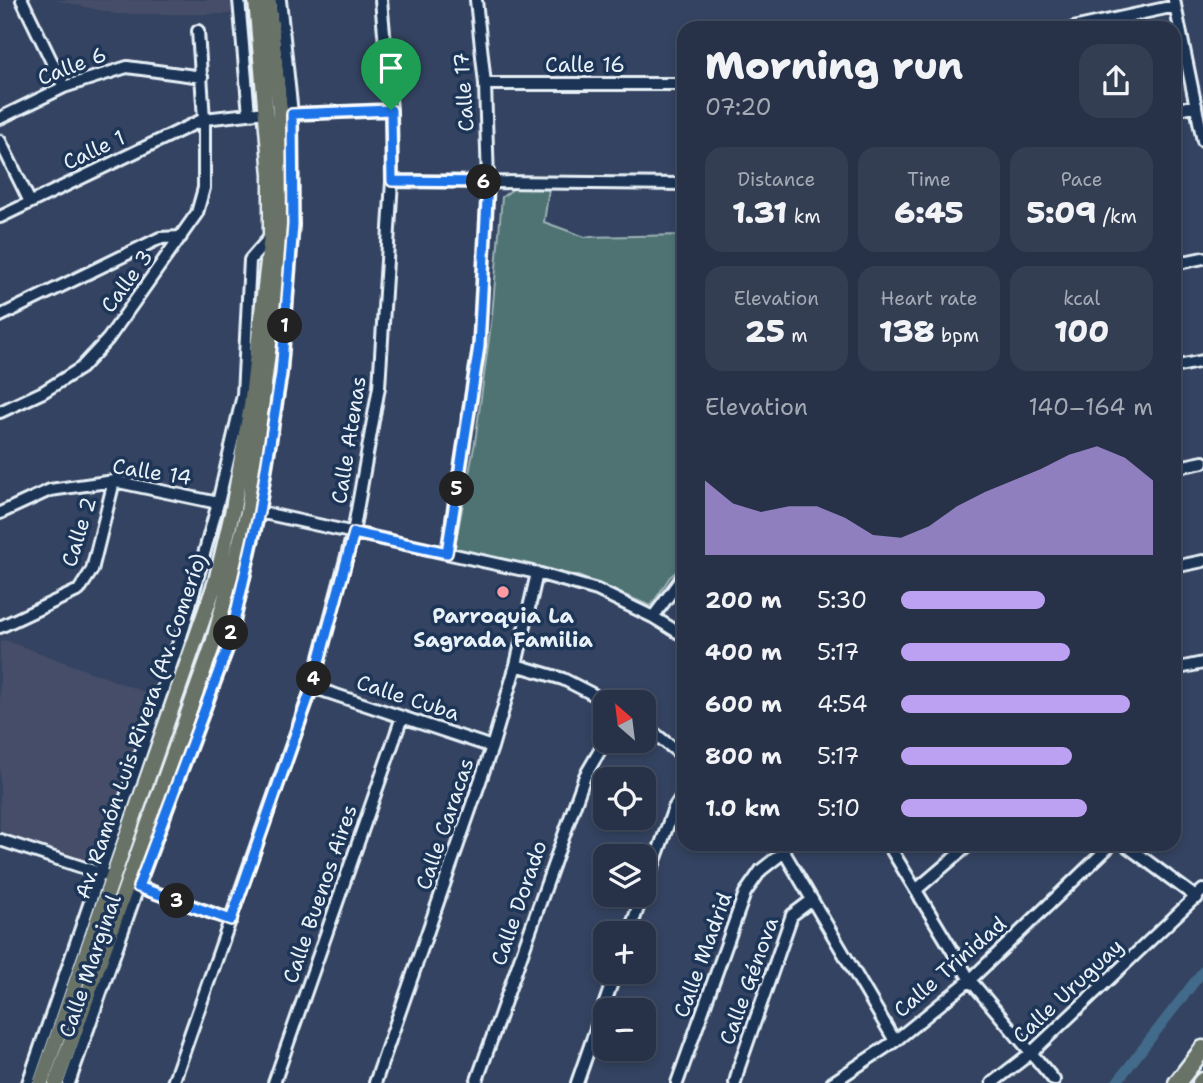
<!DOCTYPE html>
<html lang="en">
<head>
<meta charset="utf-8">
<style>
  :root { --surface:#273249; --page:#333e53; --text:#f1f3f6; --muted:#a4aab4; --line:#434d61; --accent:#bca0f2 }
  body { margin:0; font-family:"Shantell Sans",sans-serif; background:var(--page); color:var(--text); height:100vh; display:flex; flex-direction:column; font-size:26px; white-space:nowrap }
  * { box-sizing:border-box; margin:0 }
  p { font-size:23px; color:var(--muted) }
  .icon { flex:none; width:38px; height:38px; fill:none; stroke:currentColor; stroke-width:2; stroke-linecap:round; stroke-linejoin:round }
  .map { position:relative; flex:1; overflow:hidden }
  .sheet { position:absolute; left:677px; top:21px; width:504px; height:830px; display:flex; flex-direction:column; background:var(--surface); border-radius:21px; box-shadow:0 4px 10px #0003,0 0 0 2px var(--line) }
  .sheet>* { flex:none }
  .needle { width:46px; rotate:332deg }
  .fabs { position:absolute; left:593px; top:690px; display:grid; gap:14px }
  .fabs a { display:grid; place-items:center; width:63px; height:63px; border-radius:14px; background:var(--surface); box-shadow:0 4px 10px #0003,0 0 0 2px var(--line); font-size:35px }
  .pin { position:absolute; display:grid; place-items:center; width:60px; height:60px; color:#fff; margin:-72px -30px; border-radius:50% 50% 50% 0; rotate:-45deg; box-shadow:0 0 7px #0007 }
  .pin .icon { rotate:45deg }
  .km { position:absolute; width:35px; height:35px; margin:-18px; border-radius:50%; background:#222; color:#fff; font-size:19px; line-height:35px; text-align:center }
  .round { display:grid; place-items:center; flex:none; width:74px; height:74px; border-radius:21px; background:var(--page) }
  .headline { display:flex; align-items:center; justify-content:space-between; height:119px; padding:0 28px }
  h1 { font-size:38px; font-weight:800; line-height:52px }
  .figures { display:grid; grid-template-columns:repeat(3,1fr); gap:10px; height:119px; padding:7px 28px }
  .figures div { display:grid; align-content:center; border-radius:18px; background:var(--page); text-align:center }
  .figures b { font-size:30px; font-weight:800 }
  .figures small { font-size:19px; font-weight:400 }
  .figures p { font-size:19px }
  .chart { height:196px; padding:14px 28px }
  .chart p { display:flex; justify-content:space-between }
  .chart svg { width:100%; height:126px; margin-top:7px; fill:var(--accent); opacity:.7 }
  ul { padding:0 28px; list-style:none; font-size:23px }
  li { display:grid; grid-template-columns:112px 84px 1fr; align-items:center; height:52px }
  li i { height:18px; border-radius:9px; background:var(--accent) }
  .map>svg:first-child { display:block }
  .built { fill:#444d68 }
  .green { fill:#507373; stroke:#9cb2b6; stroke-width:2 }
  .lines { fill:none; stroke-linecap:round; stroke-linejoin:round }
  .canal { stroke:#436a8a; stroke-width:10 }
  .minor-casing { stroke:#e8f1f8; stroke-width:16 }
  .major-casing { stroke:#e8f1f8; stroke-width:19 }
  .highway-casing { stroke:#e8f1f8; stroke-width:21 }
  .minor { stroke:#1d3557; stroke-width:10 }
  .major { stroke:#687266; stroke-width:14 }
  .highway { stroke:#687266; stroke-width:16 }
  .route-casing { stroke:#fff; stroke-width:14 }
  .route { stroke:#1a73e8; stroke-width:9 }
  .poi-dot { fill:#ff9aa2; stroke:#1d3557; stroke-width:2.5 }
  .labels { text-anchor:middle; stroke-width:7; stroke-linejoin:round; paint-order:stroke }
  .street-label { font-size:21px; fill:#e8f1f8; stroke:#1d3557 }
  .poi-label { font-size:21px; font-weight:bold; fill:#e8f1f8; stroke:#1d3557 }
</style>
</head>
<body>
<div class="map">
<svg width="1203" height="1083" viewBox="0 0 1203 1083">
  <rect width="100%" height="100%" fill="#344361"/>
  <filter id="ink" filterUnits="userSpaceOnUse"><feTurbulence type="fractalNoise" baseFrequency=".0143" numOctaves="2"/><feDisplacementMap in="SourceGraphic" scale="14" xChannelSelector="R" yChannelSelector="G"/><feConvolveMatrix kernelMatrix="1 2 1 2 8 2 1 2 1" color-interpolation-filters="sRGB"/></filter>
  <g filter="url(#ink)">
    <path class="built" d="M 55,0 L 238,0 L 240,14 L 116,14 Z
      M 5,640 L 153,695 L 97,865 L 11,836 L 0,834 L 0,642 Z"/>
    <path class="green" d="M 513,189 L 549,189 L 544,222 L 585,237 L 684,235 L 684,565 L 670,577 L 651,606 L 578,576 L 454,550 L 475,442 L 492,316 L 502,197 Z"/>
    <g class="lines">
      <path class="canal" d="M 1116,1083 L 1203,971"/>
      <defs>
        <path id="minor" d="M 22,0 L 64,87
          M 239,0 L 249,114
          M 1174,0 L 1203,141
          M 1073,28 L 1175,6
          M 485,84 L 684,84
          M 1174,110 L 1196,105
          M 292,114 L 391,110
          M 0,118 L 64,87 L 127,67 L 202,77
          M 0,141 L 30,202
          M 392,181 L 684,184
          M 0,217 L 204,119 L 266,112
          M 1174,264 L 1203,258
          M 0,316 L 160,238 L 181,237
          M 1174,367 L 1203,361
          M 0,412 L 43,392 L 81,368 L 108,339 L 197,213 L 204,188 L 204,119 L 198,31
          M 1174,468 L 1203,462
          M 259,512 L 537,573 L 597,590 L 653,617 L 684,636
          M 0,513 L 50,490 L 114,481 L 218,503
          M 447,553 L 479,346 L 488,182 L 485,84 L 476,0
          M 1174,567 L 1203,561
          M 653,617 L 684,575
          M 0,627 L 79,590 L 92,570 L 114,481
          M 516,665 L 563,679 L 608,702
          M 1174,669 L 1203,663
          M 312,687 L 492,747
          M 644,725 L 684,757
          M 0,840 L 106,875
          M 778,844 L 784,852 L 895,1041
          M 888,844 L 970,980 L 1054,1080
          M 1124,844 L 1197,898
          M 134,885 L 231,920
          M 916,890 L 970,844
          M 644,891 L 674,808 L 684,793
          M 629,933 L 643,894
          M 28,1083 L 184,627 L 218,503 L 243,395 L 250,260 L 271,236
          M 69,1083 L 138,887 L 229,644 L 259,512 L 281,374 L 293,225 L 292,114 L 280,0
          M 173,1083 L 312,687 L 353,533 L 379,387 L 392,181 L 391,110 L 381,0
          M 274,1083 L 402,717
          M 375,1083 L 492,747 L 516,665 L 537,573
          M 476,1083 L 585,776 L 606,740
          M 577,1083 L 616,971
          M 677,1083 L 745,893 L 761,870 L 784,852
          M 735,1083 L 739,1067 L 792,915 L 812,900
          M 832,1083 L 895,1041 L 970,980 L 1112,844
          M 992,1083 L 1031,1053 L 1203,890"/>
        <path id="major" d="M 41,1083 L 216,581 L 233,509 L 251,406 L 271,236 L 271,175 L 256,0
          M 56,1083 L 213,644 L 248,512 L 283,233 L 280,111 L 268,0"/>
        <path id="highway" d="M 1177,1083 L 1203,1049
          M 1201,1083 L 1203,1081"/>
      </defs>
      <use href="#minor" class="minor-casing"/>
      <use href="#major" class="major-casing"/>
      <use href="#highway" class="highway-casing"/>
      <use href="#minor" class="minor"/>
      <use href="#major" class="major"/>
      <use href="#highway" class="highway"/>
    </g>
  </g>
  <g class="lines" filter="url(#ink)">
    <defs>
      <path id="route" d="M 391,110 L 392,181 L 488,182 L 479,346 L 447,553 L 354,533 L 312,687 L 231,920 L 138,887 L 229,644 L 259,512 L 281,374 L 293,225 L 292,114 Z"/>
    </defs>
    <use href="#route" class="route-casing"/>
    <use href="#route" class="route"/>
  </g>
  <circle class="poi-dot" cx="503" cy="592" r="7"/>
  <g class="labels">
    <g class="street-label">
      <text x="585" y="72">Calle 16</text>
      <text transform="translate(72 66) rotate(-21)" y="7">Calle 6</text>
      <text transform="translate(464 92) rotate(-94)" y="7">Calle 17</text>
      <text transform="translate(94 150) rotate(-25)" y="7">Calle 1</text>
      <text transform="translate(127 281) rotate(-54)" y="7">Calle 3</text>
      <text transform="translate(349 440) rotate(-81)" y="7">Calle Atenas</text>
      <text transform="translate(152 472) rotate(9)" y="7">Calle 14</text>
      <text transform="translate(79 532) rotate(-73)" y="7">Calle 2</text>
      <text transform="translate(408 698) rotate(18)" y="7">Calle Cuba</text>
      <text transform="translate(141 726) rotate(-71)" y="7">Av. Ramón Luis Rivera (Av. Comerío)</text>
      <text transform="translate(445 824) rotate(-71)" y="7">Calle Caracas</text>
      <text transform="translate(320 894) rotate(-71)" y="7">Calle Buenos Aires</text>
      <text transform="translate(519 903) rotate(-71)" y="7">Calle Dorado</text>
      <text transform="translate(703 955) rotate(-70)" y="7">Calle Madrid</text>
      <text transform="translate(90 966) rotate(-71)" y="7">Calle Marginal</text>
      <text transform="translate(950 967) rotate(-41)" y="7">Calle Trinidad</text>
      <text transform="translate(749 981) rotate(-70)" y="7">Calle Génova</text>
      <text transform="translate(1068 991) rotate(-43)" y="7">Calle Uruguay</text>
    </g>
    <g class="poi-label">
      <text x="503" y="623">Parroquia La<tspan x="503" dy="24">Sagrada Familia</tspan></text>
    </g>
  </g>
</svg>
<div class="fabs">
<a><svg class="needle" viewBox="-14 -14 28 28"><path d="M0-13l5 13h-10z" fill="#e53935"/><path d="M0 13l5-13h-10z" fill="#a4aab4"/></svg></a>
<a><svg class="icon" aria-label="locate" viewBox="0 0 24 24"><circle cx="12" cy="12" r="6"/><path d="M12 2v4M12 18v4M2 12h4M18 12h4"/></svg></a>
<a><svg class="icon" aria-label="layers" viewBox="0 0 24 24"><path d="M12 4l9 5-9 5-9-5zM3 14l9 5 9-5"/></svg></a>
<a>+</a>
<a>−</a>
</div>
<div class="pin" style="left:391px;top:110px;background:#1e9e55"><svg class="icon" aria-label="arrive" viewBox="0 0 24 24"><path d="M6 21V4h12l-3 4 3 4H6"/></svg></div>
<b class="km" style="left:285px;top:326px">1</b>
<b class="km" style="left:231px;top:633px">2</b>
<b class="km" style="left:177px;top:901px">3</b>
<b class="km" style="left:314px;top:679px">4</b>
<b class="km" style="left:457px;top:489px">5</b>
<b class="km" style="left:484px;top:182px">6</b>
<section class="sheet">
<div class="headline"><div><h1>Morning run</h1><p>07:20</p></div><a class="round"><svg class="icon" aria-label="share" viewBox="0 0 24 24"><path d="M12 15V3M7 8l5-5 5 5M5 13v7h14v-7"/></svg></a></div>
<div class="figures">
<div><p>Distance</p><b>1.31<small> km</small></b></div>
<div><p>Time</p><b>6:45</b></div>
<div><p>Pace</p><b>5:09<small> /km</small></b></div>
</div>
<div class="figures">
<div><p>Elevation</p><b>25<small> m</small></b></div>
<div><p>Heart rate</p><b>138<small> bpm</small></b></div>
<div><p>kcal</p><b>100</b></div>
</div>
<div class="chart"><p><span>Elevation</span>140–164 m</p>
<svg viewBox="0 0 160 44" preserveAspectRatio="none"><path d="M0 44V18L10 26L20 29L30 27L40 27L50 31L60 37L70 38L80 34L90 27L100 22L110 18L120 14L130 9L140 6L150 10L160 18V44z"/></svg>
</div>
<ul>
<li><b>200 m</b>5:30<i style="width:57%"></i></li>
<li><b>400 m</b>5:17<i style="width:67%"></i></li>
<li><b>600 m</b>4:54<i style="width:91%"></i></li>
<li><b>800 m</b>5:17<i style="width:68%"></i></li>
<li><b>1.0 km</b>5:10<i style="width:74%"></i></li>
</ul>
</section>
</div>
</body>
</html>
